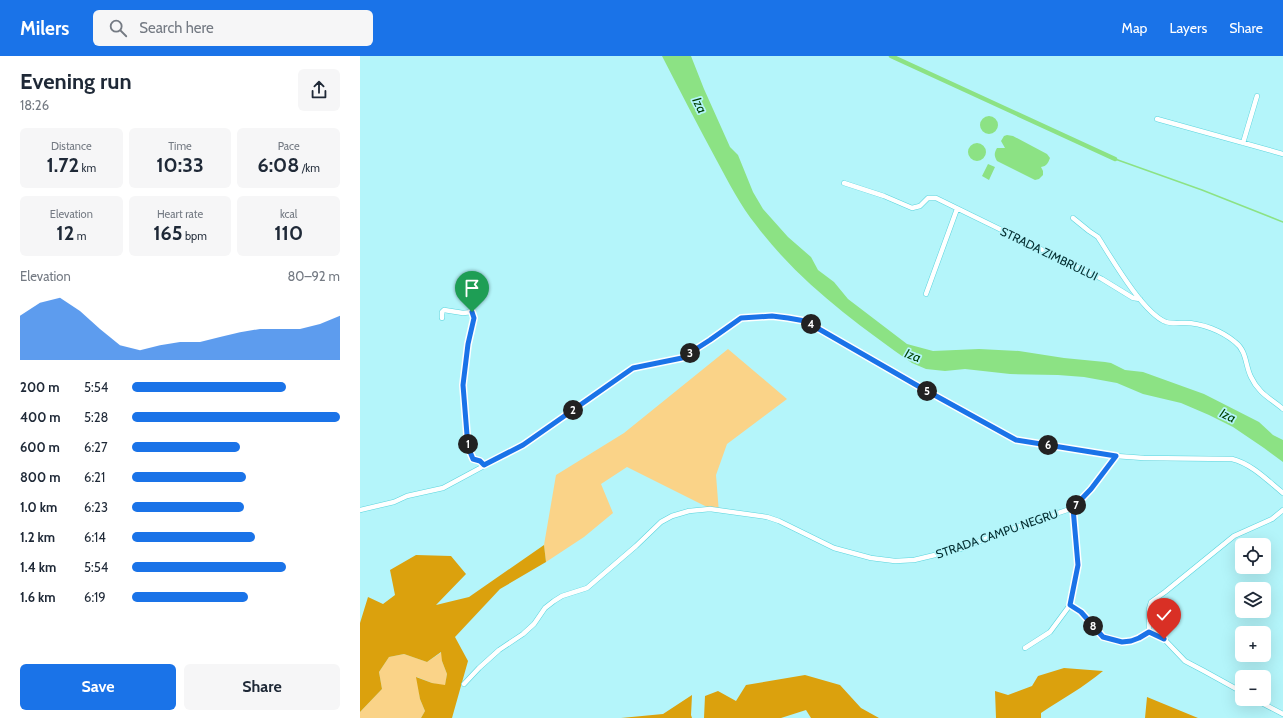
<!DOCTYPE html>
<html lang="en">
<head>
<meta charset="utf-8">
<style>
  :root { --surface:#fff; --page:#f6f6f7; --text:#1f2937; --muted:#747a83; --accent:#1a73e8 }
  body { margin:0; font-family:Cabin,sans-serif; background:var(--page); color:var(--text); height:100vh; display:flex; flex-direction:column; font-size:15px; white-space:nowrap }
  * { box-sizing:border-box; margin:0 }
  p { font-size:13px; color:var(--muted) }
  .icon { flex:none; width:22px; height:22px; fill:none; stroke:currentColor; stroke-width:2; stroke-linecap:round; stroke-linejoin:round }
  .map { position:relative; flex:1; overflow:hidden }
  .sheet { display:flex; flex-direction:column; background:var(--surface); width:360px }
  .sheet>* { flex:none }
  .tools { position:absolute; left:875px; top:482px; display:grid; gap:8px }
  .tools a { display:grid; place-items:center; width:36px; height:36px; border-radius:6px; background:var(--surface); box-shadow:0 4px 16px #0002; font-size:20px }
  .pin { position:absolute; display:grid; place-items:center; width:34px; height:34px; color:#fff; margin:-41px -17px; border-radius:50% 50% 50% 0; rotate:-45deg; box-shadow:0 0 4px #0007 }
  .pin .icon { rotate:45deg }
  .km { position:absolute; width:20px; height:20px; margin:-10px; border-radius:50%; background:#222; color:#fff; font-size:11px; line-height:20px; text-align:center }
  .round { display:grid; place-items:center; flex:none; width:42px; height:42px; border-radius:6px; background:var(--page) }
  .head { display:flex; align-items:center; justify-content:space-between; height:68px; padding:0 20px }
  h1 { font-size:22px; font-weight:700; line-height:30px }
  .stats { display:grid; grid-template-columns:repeat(3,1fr); gap:6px; height:68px; padding:4px 20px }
  .stats div { display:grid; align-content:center; border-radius:6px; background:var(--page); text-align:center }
  .stats b { font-size:20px; font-weight:700 }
  .stats small { font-size:11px; font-weight:400 }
  .stats p { font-size:11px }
  .chart { height:112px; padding:8px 20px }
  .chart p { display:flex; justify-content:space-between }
  .chart svg { width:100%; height:72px; margin-top:4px; fill:var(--accent); opacity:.7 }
  .cta { display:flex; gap:8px; margin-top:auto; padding:8px 20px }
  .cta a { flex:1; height:46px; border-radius:6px; background:var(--accent); color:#fff; font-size:16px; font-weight:700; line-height:46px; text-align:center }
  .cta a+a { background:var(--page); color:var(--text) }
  ul { padding:0 20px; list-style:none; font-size:13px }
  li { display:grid; grid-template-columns:64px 48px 1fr; align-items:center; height:30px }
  li i { height:10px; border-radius:5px; background:var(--accent) }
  header { display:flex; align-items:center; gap:24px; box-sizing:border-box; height:56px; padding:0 20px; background:var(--accent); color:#fff }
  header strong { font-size:19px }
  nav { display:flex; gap:22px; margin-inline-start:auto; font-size:14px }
  .search { width:280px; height:36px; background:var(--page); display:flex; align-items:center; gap:10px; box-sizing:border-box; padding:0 14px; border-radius:6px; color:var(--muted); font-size:15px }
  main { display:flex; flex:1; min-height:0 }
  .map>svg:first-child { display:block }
  .green { fill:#fad388 }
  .forest { fill:#dba10d }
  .water { fill:#8ce284 }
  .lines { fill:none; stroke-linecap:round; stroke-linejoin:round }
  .stream { stroke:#8ce284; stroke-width:1.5 }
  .canal { stroke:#8ce284; stroke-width:4.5 }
  .minor-casing { stroke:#5ad4dd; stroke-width:5.5 }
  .minor { stroke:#fff; stroke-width:4.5 }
  .route-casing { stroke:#fff; stroke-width:8 }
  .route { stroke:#1a73e8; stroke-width:5 }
  .labels { text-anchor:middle; stroke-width:3.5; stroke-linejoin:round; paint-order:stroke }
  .street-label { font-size:12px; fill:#032d30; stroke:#b4f5fa }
  .water-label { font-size:13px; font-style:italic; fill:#014000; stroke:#b4f5fa }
</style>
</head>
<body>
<header>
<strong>Milers</strong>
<div class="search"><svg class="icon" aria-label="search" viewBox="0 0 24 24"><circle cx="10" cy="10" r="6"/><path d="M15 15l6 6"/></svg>Search here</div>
<nav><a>Map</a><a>Layers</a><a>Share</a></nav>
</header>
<main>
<section class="sheet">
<div class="head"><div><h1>Evening run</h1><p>18:26</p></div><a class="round"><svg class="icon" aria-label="share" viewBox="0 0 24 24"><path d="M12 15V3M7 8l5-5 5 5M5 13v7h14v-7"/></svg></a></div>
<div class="stats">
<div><p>Distance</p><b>1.72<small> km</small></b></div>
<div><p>Time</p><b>10:33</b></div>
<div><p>Pace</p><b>6:08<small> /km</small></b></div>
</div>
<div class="stats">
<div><p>Elevation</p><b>12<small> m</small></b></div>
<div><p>Heart rate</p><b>165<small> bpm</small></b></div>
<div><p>kcal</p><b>110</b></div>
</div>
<div class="chart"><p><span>Elevation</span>80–92 m</p>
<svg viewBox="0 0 160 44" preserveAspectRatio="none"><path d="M0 44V17L10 9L20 6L30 14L40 25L50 35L60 38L70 35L80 33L90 33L100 30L110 27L120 25L130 25L140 25L150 22L160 17V44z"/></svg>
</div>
<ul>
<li><b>200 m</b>5:54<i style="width:74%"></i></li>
<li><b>400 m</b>5:28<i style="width:100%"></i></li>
<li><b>600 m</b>6:27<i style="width:52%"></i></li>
<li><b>800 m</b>6:21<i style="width:55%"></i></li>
<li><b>1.0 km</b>6:23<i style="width:54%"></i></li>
<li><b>1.2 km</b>6:14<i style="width:59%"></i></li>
<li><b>1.4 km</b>5:54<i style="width:74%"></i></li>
<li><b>1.6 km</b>6:19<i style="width:56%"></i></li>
</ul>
<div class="cta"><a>Save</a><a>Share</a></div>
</section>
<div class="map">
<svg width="923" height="662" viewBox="0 0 923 662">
  <rect width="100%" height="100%" fill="#b4f5fa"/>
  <path class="green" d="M 368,293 L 427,343 L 367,388 L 356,419 L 359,457 L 267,411 L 241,428 L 253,457 L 224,481 L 186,506 L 184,489 L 196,419 L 264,377 Z
    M 82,596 L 82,605 L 87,618 L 85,630 L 72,627 L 57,621 L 60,643 L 65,655 L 61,662 L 0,662 L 0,656 L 22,633 L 19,616 L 29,601 L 44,598 L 67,606 Z"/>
  <path class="forest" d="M 184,489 L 186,506 L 140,533 L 95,581 L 108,605 L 92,662 L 61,662 L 65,655 L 60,643 L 56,621 L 72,627 L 85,629 L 87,618 L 82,605 L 81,596 L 67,606 L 44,598 L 29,601 L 19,616 L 22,633 L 0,656 L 0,567 L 8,541 L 23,548 L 35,539 L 30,514 L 56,499 L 91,500 L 106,518 L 76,549 L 109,541 Z
    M 704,612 L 743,615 C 724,631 702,643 681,657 L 681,662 L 636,662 L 635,635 L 648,639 L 672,630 L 678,620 Z
    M 445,619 L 480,629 L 501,652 L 519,662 L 451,662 L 446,654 L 421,662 L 344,662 L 345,640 L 358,635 L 376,645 L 386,629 Z
    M 332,639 L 331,659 L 332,662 L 261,662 L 303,658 Z
    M 787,641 L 838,662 L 785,662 Z"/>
  <path class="water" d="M 302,0 L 331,0 L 344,33 L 370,91 L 378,99 L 393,136 L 403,153 L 428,181 L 451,201 L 458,214 L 474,226 L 488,243 L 547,288 L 573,295 L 619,293 L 659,295 L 704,302 L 745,306 L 751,307 L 765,314 L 783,316 L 844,338 L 899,366 L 913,379 L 923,384 L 923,406 L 904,392 L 873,371 L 849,359 L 821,347 L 783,338 L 757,327 L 724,321 L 698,319 L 650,318 L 605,313 L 585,315 L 566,313 L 552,307 C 495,267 438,225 396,169 C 380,149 369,127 357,105 C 338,70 320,35 302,0 Z
    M620 69a9 9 0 1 1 18 0a9 9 0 1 1-18 0Z
    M 647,79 L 653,80 L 687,98 L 690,102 C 688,107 687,110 681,111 L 683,115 L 683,119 L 679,123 L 675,124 L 637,105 C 634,100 634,97 637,92 L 645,92 L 641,85 L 644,80 Z
    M608 96a9 9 0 1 1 18 0a9 9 0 1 1-18 0Z
    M 628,108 L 635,111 L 629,124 L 622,120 Z"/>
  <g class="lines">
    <path class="stream" d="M 755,103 L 842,134 L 923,166"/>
    <path class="canal" d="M 531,0 L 755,103"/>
    <defs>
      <path id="minor" d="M 797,63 L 923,98
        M 883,87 L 897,40
        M 484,127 L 524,140 L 552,152 L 560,150 L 568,142 L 576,142 L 742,223 L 773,242 L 780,243
        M 713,162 L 729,175 L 738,181 C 752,203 783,257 806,266 C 812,268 819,267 825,267 C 842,267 862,275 875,286 C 887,295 885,309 891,321 C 899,338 910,342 923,353
        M 566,238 L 597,153
        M 82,262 L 82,256 L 84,254 L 103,257 L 112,256 L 114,262 L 108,288 L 103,329 L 108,391 L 113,403 L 121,405 L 124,409
        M 0,454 L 34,446 L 47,440 L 83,432 L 163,389 L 273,312 L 322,302 L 350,284 L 381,262 L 412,260 L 428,262 L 445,265 L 558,330 L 656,384 L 756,400 L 784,402 L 872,403 C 892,408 907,424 923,437
        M 710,549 L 721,556 L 743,581 L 762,586 L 771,585 L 779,582 L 789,576 L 789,553 L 791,546 L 805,536 L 874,480 L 912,463 L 923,454
        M 789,576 L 804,583 L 825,605 L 844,615 L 882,636
        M 665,592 L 690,576 L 710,549 L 718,509 L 713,452 L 731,433 L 756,400
        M 104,628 L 119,612 L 139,594 L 163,578 L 174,568 L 185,552 L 194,545 L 202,540 L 227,532 L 276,490 L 301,466 L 312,460 L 329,455 L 350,453 L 407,461 L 419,465 L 474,492 L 511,502 L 535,505 L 554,504 L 604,492 L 636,478 L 713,452
        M 894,643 L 923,658"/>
    </defs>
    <use href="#minor" class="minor-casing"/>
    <use href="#minor" class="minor"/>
  </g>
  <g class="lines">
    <defs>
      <path id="route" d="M 112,256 L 114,262 L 108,288 L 103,329 L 108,391 L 113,403 L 120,405 L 124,409 L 163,389 L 273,312 L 322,302 L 350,284 L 381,262 L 412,260 L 428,262 L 445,265 L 558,330 L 656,384 L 756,400 L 731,433 L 713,452 L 718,509 L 710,549 L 721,556 L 743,581 L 762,586 L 771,585 L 779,582 L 789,576 L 804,583"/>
    </defs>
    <use href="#route" class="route-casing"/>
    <use href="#route" class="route"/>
  </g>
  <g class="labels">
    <g class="street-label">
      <text transform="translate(689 198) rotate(26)" y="4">STRADA ZIMBRULUI</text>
      <text transform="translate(637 478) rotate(-19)" y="4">STRADA CAMPU NEGRU</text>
    </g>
    <g class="water-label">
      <text transform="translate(340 49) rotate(64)" y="5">Iza</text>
      <text transform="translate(553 299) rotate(20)" y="5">Iza</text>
      <text transform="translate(868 359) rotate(25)" y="5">Iza</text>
    </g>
  </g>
</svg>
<div class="tools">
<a><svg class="icon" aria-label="locate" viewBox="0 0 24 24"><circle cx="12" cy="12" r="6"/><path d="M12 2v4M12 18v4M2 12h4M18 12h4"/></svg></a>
<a><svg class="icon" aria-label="layers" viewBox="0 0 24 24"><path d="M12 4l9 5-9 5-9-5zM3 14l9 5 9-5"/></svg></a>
<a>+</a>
<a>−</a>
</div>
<div class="pin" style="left:112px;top:256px;background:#1e9e55"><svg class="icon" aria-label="arrive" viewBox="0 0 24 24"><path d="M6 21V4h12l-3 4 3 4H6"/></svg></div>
<div class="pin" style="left:804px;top:583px;background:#d93025"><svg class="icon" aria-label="check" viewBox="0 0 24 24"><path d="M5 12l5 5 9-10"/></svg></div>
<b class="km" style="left:108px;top:388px">1</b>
<b class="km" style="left:213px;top:354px">2</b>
<b class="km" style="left:330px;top:297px">3</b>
<b class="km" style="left:451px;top:268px">4</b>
<b class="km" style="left:567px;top:335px">5</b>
<b class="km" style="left:688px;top:389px">6</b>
<b class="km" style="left:716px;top:449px">7</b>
<b class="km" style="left:733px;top:570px">8</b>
</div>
</main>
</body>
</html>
